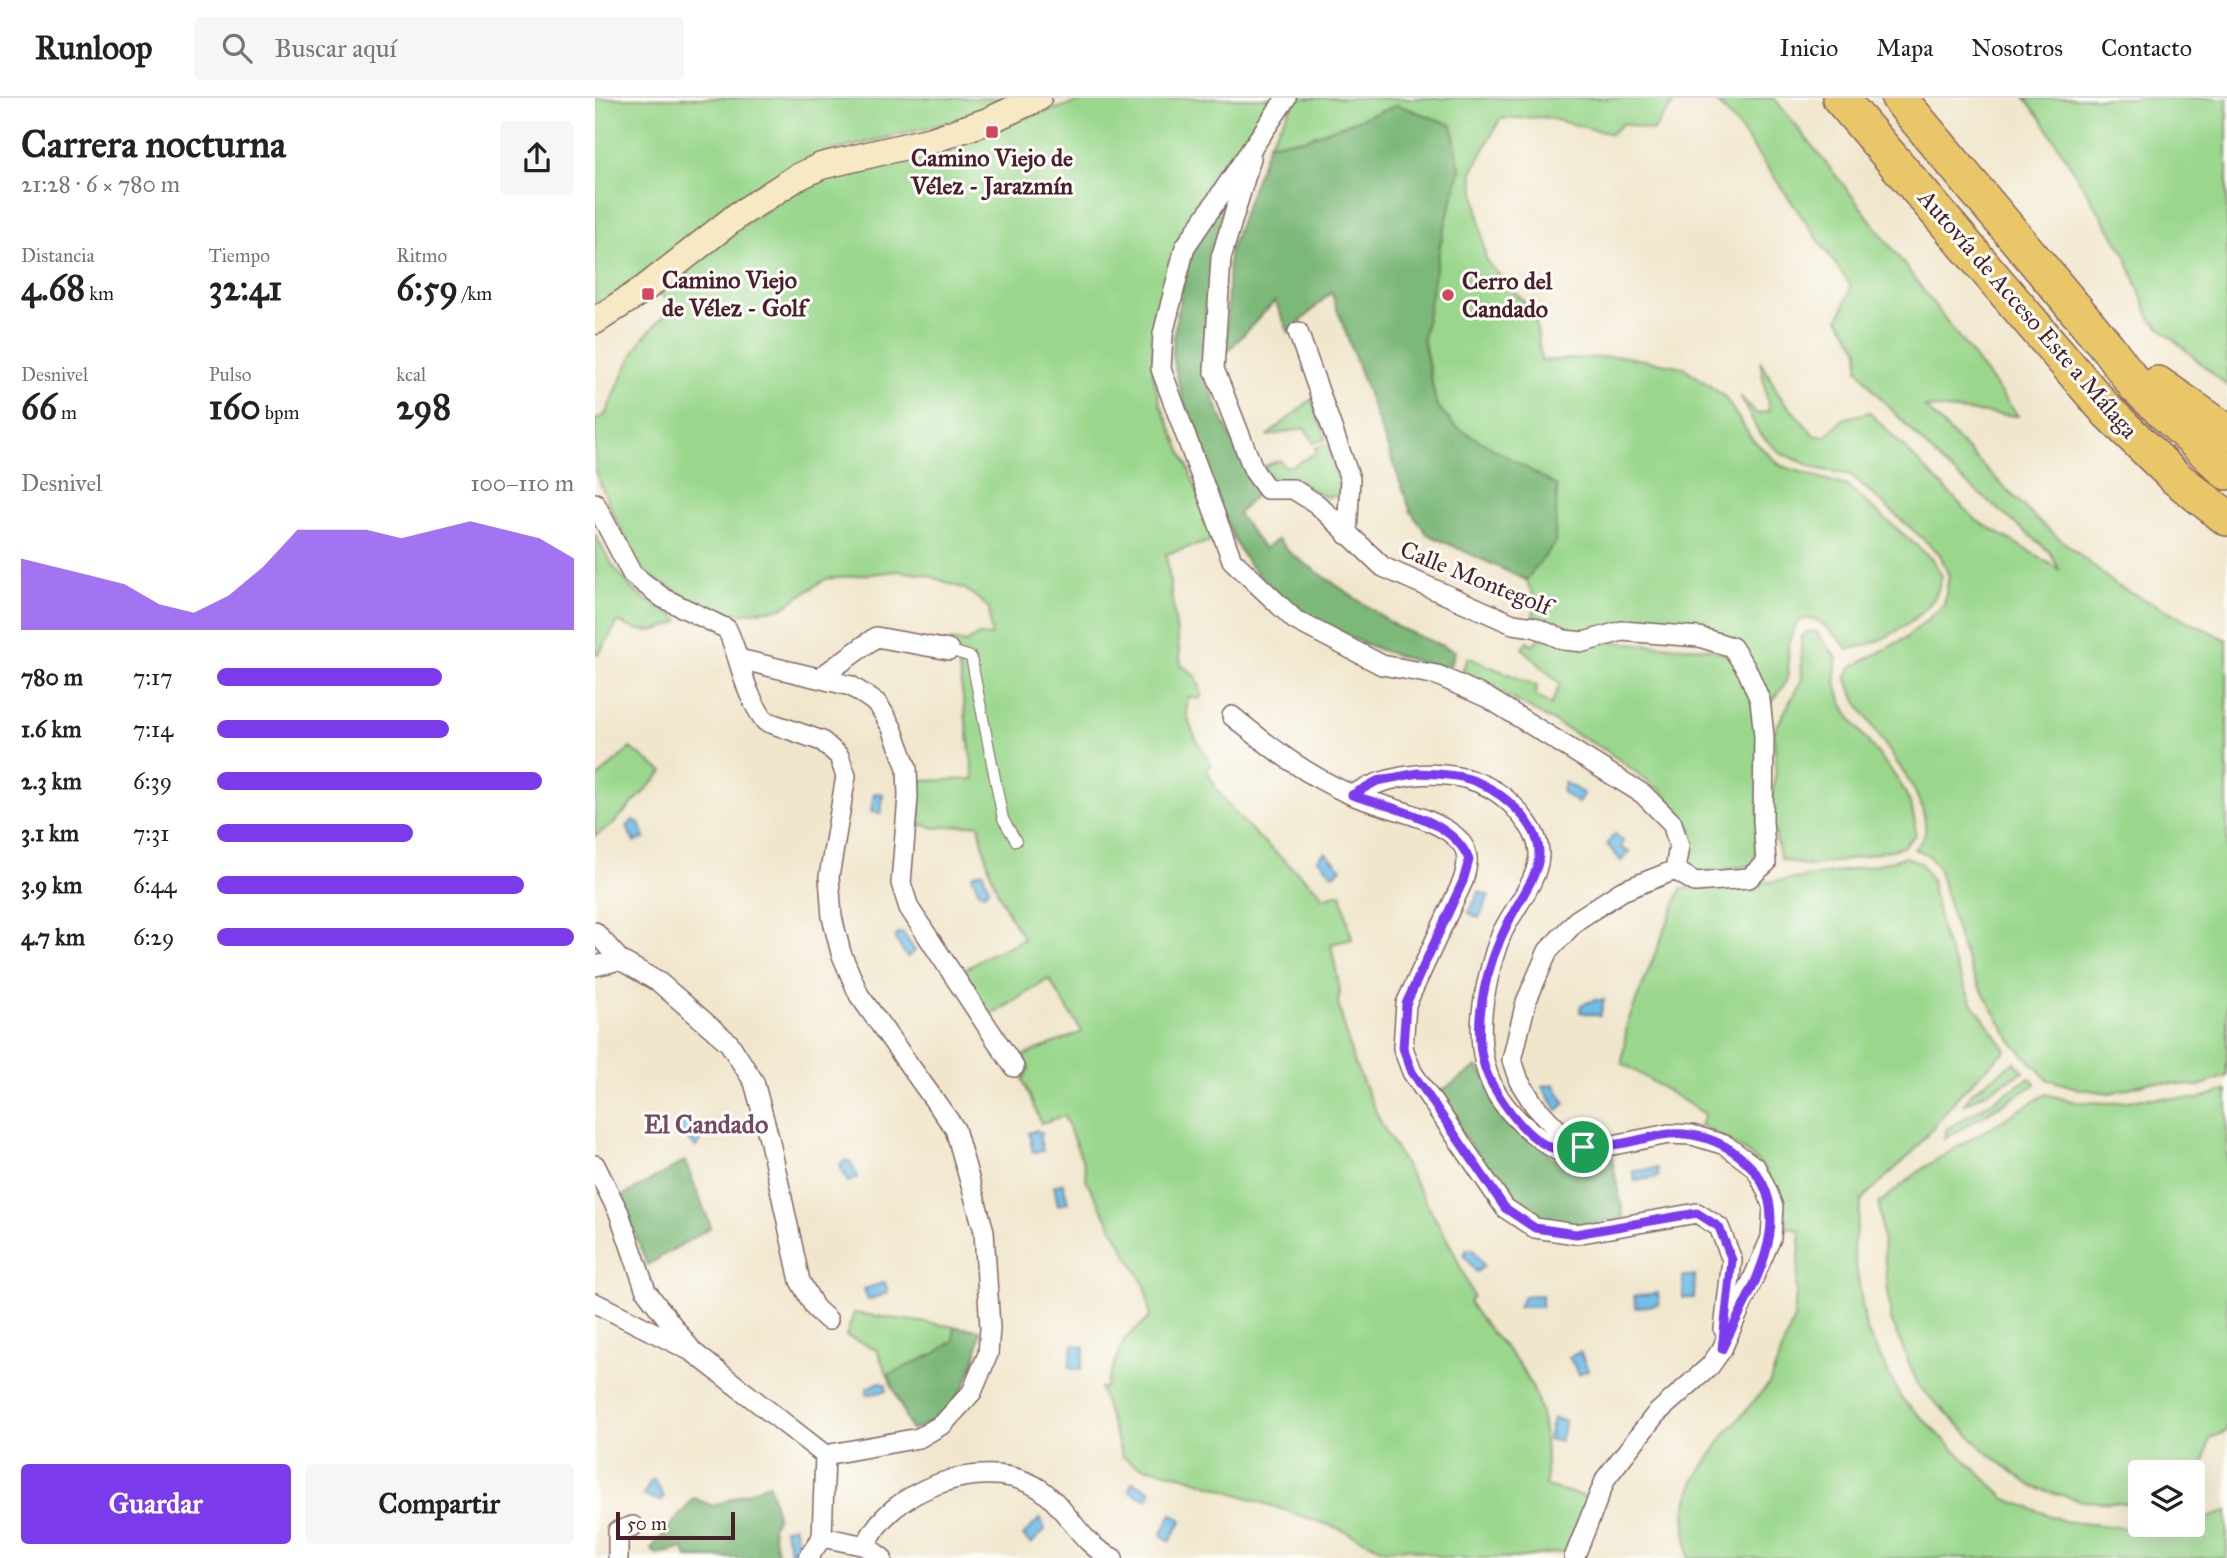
<!DOCTYPE html>
<html lang="es">
<head>
<meta charset="utf-8">
<style>
  :root { --surface:#fff; --page:#f6f6f6; --text:#222; --muted:#767676; --line:#e0e0e0; --accent:#7c3aed }
  body { margin:0; font-family:"IM FELL Great Primer",serif; background:var(--page); color:var(--text); height:100vh; display:flex; flex-direction:column; font-size:26px; white-space:nowrap }
  * { box-sizing:border-box; margin:0 }
  p { font-size:23px; color:var(--muted) }
  .icon { flex:none; width:38px; height:38px; fill:none; stroke:currentColor; stroke-width:2; stroke-linecap:round; stroke-linejoin:round }
  .map { position:relative; flex:1; overflow:hidden }
  .drawer { display:flex; flex-direction:column; background:var(--surface); width:595px }
  .drawer>* { flex:none }
  .buttons { position:absolute; left:1533px; top:1362px; display:grid; gap:14px }
  .buttons a { display:grid; place-items:center; width:77px; height:77px; border-radius:7px; background:var(--surface); box-shadow:0 7px 28px #0002; font-size:35px }
  .scale { position:absolute; left:21px; bottom:18px; width:119px; box-sizing:border-box; padding-left:7px; border:4px solid #4a1f2b; border-top:0; font-size:19px; line-height:24px; white-space:nowrap; color:#4a1f2b; -webkit-text-stroke:5px #fdfcf7; paint-order:stroke }
  .pin { position:absolute; display:grid; place-items:center; width:60px; height:60px; color:#fff; margin:-30px; border:4px solid #fff; border-radius:50%; box-shadow:0 2px 7px #0007 }
  .round { display:grid; place-items:center; flex:none; width:74px; height:74px; border-radius:7px; background:var(--page) }
  .head { display:flex; align-items:center; justify-content:space-between; height:119px; padding:0 21px }
  h1 { font-size:38px; font-weight:700; line-height:52px }
  .metrics { display:grid; grid-template-columns:repeat(3,1fr); gap:10px; height:119px; padding:7px 21px }
  .metrics div { display:grid; align-content:center }
  .metrics b { font-size:35px; font-weight:700 }
  .metrics small { font-size:19px; font-weight:400 }
  .metrics p { font-size:19px }
  .chart { height:196px; padding:14px 21px }
  .chart p { display:flex; justify-content:space-between }
  .chart svg { width:100%; height:126px; margin-top:7px; fill:var(--accent); opacity:.7 }
  .action { display:flex; gap:14px; margin-top:auto; padding:14px 21px }
  .action a { flex:1; height:80px; border-radius:7px; background:var(--accent); color:#fff; font-size:28px; font-weight:700; line-height:80px; text-align:center }
  .action a+a { background:var(--page); color:var(--text) }
  ul { padding:0 21px; list-style:none; font-size:23px }
  li { display:grid; grid-template-columns:112px 84px 1fr; align-items:center; height:52px }
  li i { height:18px; border-radius:9px; background:var(--accent) }
  header { display:flex; align-items:center; gap:42px; box-sizing:border-box; height:98px; padding:0 35px; background:var(--surface); border-bottom:2px solid var(--line) }
  header strong { font-size:33px }
  nav { display:flex; gap:38px; margin-inline-start:auto; font-size:24px }
  .search { width:490px; height:63px; background:var(--page); display:flex; align-items:center; gap:18px; box-sizing:border-box; padding:0 24px; border-radius:7px; color:var(--muted); font-size:26px }
  main { display:flex; flex:1; min-height:0 }
  .map>svg:first-child { display:block }
  .green { fill:#9ad78c; stroke:#727b5c; stroke-width:2 }
  .forest { fill:#7bb878; stroke:#626c52; stroke-width:2 }
  .water { fill:#6dbde8; stroke:#5c6e8a; stroke-width:2 }
  .lines { fill:none; stroke-linecap:round; stroke-linejoin:round }
  .lane-casing { stroke:#846563; stroke-width:12 }
  .street-casing { stroke:#846563; stroke-width:22 }
  .secondary-casing { stroke:#846563; stroke-width:29 }
  .highway-casing { stroke:#846563; stroke-width:38 }
  .lane { stroke:#fff; stroke-width:10 }
  .street { stroke:#fff; stroke-width:19 }
  .secondary { stroke:#f6e9c3; stroke-width:26 }
  .highway { stroke:#e9c769; stroke-width:35 }
  .route-casing { stroke:#fff; stroke-width:14 }
  .route { stroke:#7c3aed; stroke-width:9 }
  .poi-dot { fill:#d1495b; stroke:#fdfcf7; stroke-width:2.5 }
  .labels { text-anchor:middle; stroke-width:6; stroke-linejoin:round; paint-order:stroke }
  .poi-label { font-size:24px; font-weight:bold; fill:#4a1f2b; stroke:#fdfcf7; text-anchor:start }
  .street-label { font-size:24px; fill:#4a1f2b; stroke:#fdfcf7 }
  .neighbourhood-label { font-size:26px; font-weight:bold; fill:#744966; stroke:#fdfcf7 }
</style>
</head>
<body>
<header>
<strong>Runloop</strong>
<div class="search"><svg class="icon" aria-label="search" viewBox="0 0 24 24"><circle cx="10" cy="10" r="6"/><path d="M15 15l6 6"/></svg>Buscar aquí</div>
<nav><a>Inicio</a><a>Mapa</a><a>Nosotros</a><a>Contacto</a></nav>
</header>
<main>
<section class="drawer">
<div class="head"><div><h1>Carrera nocturna</h1><p>21:28 · 6 × 780 m</p></div><a class="round"><svg class="icon" aria-label="share" viewBox="0 0 24 24"><path d="M12 15V3M7 8l5-5 5 5M5 13v7h14v-7"/></svg></a></div>
<div class="metrics">
<div><p>Distancia</p><b>4.68<small> km</small></b></div>
<div><p>Tiempo</p><b>32:41</b></div>
<div><p>Ritmo</p><b>6:59<small> /km</small></b></div>
</div>
<div class="metrics">
<div><p>Desnivel</p><b>66<small> m</small></b></div>
<div><p>Pulso</p><b>160<small> bpm</small></b></div>
<div><p>kcal</p><b>298</b></div>
</div>
<div class="chart"><p><span>Desnivel</span>100–110 m</p>
<svg viewBox="0 0 160 44" preserveAspectRatio="none"><path d="M0 44V19L10 22L20 25L30 28L40 35L50 38L60 32L70 22L80 9L90 9L100 9L110 12L120 9L130 6L140 9L150 12L160 19V44z"/></svg>
</div>
<ul>
<li><b>780 m</b>7:17<i style="width:63%"></i></li>
<li><b>1.6 km</b>7:14<i style="width:65%"></i></li>
<li><b>2.3 km</b>6:39<i style="width:91%"></i></li>
<li><b>3.1 km</b>7:31<i style="width:55%"></i></li>
<li><b>3.9 km</b>6:44<i style="width:86%"></i></li>
<li><b>4.7 km</b>6:29<i style="width:100%"></i></li>
</ul>
<div class="action"><a>Guardar</a><a>Compartir</a></div>
</section>
<div class="map">
<svg width="1632" height="1460" viewBox="0 0 1632 1460">
  <rect width="100%" height="100%" fill="#fdfcf7"/>
  <filter id="ink" filterUnits="userSpaceOnUse"><feTurbulence type="fractalNoise" baseFrequency=".0143" numOctaves="2"/><feDisplacementMap in="SourceGraphic" scale="14" xChannelSelector="R" yChannelSelector="G"/><feConvolveMatrix kernelMatrix="1 2 1 2 8 2 1 2 1" color-interpolation-filters="sRGB"/></filter>
  <filter id="wash" filterUnits="userSpaceOnUse"><feTurbulence type="fractalNoise" baseFrequency=".00686" numOctaves="4" result="noise"/><feDisplacementMap in="SourceGraphic" scale="28" xChannelSelector="R" yChannelSelector="G"/><feGaussianBlur stdDeviation="1.57" result="paint"/><feColorMatrix in="noise" values="0 0 0 0 0 0 0 0 0 0 0 0 0 0 0 0 0 1.4 0 .05"/><feComposite in="paint" operator="in"/></filter>
  <g filter="url(#wash)">
    <rect width="100%" height="100%" fill="#f0e6cc"/>
    <path class="green" d="M 0,0 L 422,0 L 379,19 L 228,55 L 0,210 Z
      M 497,0 L 676,0 L 587,138 L 558,244 L 558,277 L 566,308 L 593,369 L 620,442 L 571,456 L 586,567 L 601,578 L 607,597 L 604,601 L 594,599 C 585,619 605,649 616,666 L 612,671 C 629,717 691,762 727,796 L 726,800 L 746,795 L 757,841 L 736,846 L 745,893 L 743,905 L 758,962 L 786,1025 L 858,1152 L 878,1198 L 874,1204 C 886,1225 903,1241 918,1259 C 950,1297 952,1340 951,1388 L 992,1399 L 971,1453 L 922,1460 L 850,1460 L 813,1450 L 790,1452 L 745,1431 L 589,1378 L 540,1367 L 527,1358 L 505,1290 L 510,1290 L 529,1242 L 555,1219 L 551,1190 L 492,1084 L 489,1066 L 469,1018 L 446,1025 L 428,982 L 434,970 L 427,958 L 487,934 L 454,881 L 395,918 L 368,873 L 387,860 L 429,841 C 403,801 392,773 384,726 L 340,730 L 325,726 L 325,683 L 379,681 L 363,563 L 353,561 L 356,542 L 371,545 L 383,537 L 396,538 L 394,510 L 372,492 L 332,477 L 303,473 L 231,481 L 186,510 L 129,518 L 120,514 L 53,478 L 37,457 L 0,374 L 0,322 L 10,317 L 36,260 L 48,240 L 78,208 L 63,193 L 141,132 L 212,85 Z
      M 702,0 L 1082,0 L 1058,33 L 1028,25 L 1016,36 L 949,19 L 905,21 L 877,74 L 884,119 L 891,163 L 940,216 L 946,263 L 1026,258 L 1088,269 L 1129,298 L 1157,341 L 1186,368 L 1252,388 L 1337,461 L 1347,478 C 1344,486 1343,497 1337,503 C 1318,526 1283,548 1253,551 C 1237,533 1208,498 1195,541 C 1191,553 1195,567 1192,580 C 1190,589 1180,599 1175,607 L 1140,543 L 1026,527 L 979,535 L 937,523 L 941,503 L 931,482 L 960,445 L 906,357 L 858,327 L 841,306 L 828,240 L 845,147 L 865,72 L 803,8 L 710,41 L 674,45 Z
      M 1118,0 L 1179,0 L 1262,104 L 1423,318 L 1330,309 L 1441,421 L 1522,488 L 1632,542 L 1632,978 L 1604,988 L 1556,984 L 1515,995 L 1485,991 L 1452,981 L 1417,944 L 1379,879 L 1365,845 L 1343,769 L 1332,756 L 1319,751 C 1322,748 1327,743 1329,738 C 1342,697 1262,623 1251,578 L 1257,569 L 1311,540 L 1349,507 L 1354,478 L 1345,456 L 1256,377 L 1224,371 L 1185,355 L 1164,335 L 1145,298 L 1162,316 L 1174,313 L 1165,262 L 1186,300 L 1220,338 L 1231,338 L 1248,321 L 1274,314 L 1381,422 L 1464,471 L 1455,454 L 1347,365 L 1278,292 L 1263,271 L 1264,251 L 1244,221 L 1256,188 L 1143,28 Z
      M 1430,0 L 1632,0 L 1632,288 L 1555,221 L 1530,156 L 1446,20 Z
      M 717,301 L 731,341 L 719,345 L 710,330 L 672,338 Z
      M 732,346 L 746,385 L 744,397 L 731,399 L 699,382 L 679,381 L 672,376 L 669,368 L 685,362 L 689,368 L 697,368 L 721,355 L 720,350 Z
      M 0,437 L 18,468 L 41,495 L 85,522 L 83,524 C 57,536 49,536 23,524 L 3,557 L 0,554 Z
      M 1213,533 L 1221,534 L 1242,560 C 1227,630 1325,668 1320,737 L 1308,749 L 1247,763 L 1212,768 L 1186,761 L 1175,714 L 1181,673 L 1179,634 L 1207,581 L 1206,540 Z
      M 945,539 L 1117,551 C 1124,554 1136,558 1140,565 C 1173,612 1165,711 1159,767 L 1103,775 L 1092,770 L 1097,732 L 1068,694 L 1012,653 L 867,573 L 873,559 L 942,588 L 941,598 L 956,607 L 965,586 L 927,550 L 933,543 L 938,547 Z
      M 35,650 L 68,674 L 18,726 L 0,738 L 0,682 Z
      M 1311,759 L 1326,765 L 1336,782 L 1348,839 L 1376,903 L 1411,952 L 1365,996 L 1317,1055 L 1267,1101 L 1258,1149 L 1271,1231 L 1306,1300 L 1411,1401 L 1469,1423 L 1548,1432 L 1598,1426 L 1632,1413 L 1632,1460 L 1093,1460 L 1090,1412 L 1099,1383 L 1131,1335 L 1174,1286 L 1199,1220 L 1206,1133 L 1192,1129 C 1180,1066 1159,1057 1105,1027 L 1110,1016 L 1027,965 L 1032,926 L 1086,791 C 1167,785 1232,780 1311,759 Z
      M 1420,964 L 1429,974 L 1368,1007 L 1377,994 Z
      M 1435,980 L 1441,986 L 1349,1041 L 1352,1031 Z
      M 1632,992 L 1632,1333 L 1615,1340 L 1602,1396 L 1598,1397 L 1598,1374 L 1545,1374 L 1545,1406 L 1487,1403 L 1438,1389 L 1396,1358 L 1324,1289 L 1296,1222 L 1284,1105 L 1331,1068 L 1451,996 L 1481,1004 L 1518,1005 L 1554,1000 L 1602,1001 Z
      M 259,1215 L 385,1232 L 379,1269 L 316,1332 L 282,1252 L 251,1238 Z"/>
    <path class="forest" d="M 803,7 L 857,27 L 865,72 L 845,147 L 828,240 L 841,306 L 858,327 L 962,388 L 960,445 L 931,482 L 832,436 L 816,414 L 736,194 L 694,235 L 680,203 L 631,255 L 634,155 L 674,45 L 710,41 Z
      M 648,70 C 629,132 594,228 615,291 C 627,326 648,360 662,395 L 643,416 L 669,451 L 683,441 L 695,455 L 802,529 L 860,553 L 854,570 C 787,559 691,519 651,462 C 630,434 580,291 578,256 C 577,238 590,169 598,152 C 610,123 632,96 648,70 Z
      M 882,969 L 956,1059 L 968,1062 L 1016,1056 L 1029,1120 L 987,1127 L 955,1126 L 922,1110 L 839,998 Z
      M 90,1063 L 116,1129 L 52,1167 L 26,1099 Z
      M 359,1229 L 385,1232 C 381,1276 361,1319 316,1332 L 293,1277 L 341,1255 L 359,1242 Z
      M 174,1386 L 182,1418 L 177,1429 L 183,1460 L 92,1460 L 89,1450 L 62,1457 L 56,1451 L 99,1400 L 118,1408 Z"/>
    <path class="water" d="M 969,684 L 989,696 L 983,705 L 967,694 Z
      M 279,695 L 288,696 L 286,715 L 276,714 Z
      M 38,722 L 44,725 L 50,740 L 39,744 L 32,729 Z
      M 1020,736 L 1028,743 L 1026,750 L 1034,754 L 1026,763 L 1012,746 Z
      M 730,754 L 746,770 L 739,777 L 723,761 Z
      M 387,773 L 394,790 L 389,795 L 384,794 L 377,777 Z
      M 884,794 L 894,798 L 884,820 L 874,815 Z
      M 303,835 L 308,835 L 320,853 L 312,859 L 300,841 Z
      M 1000,902 L 1009,902 L 1005,918 L 985,914 L 986,907 Z
      M 959,986 L 970,1005 L 963,1013 L 947,988 Z
      M 86,1021 L 109,1039 L 101,1049 L 81,1031 Z
      M 442,1032 L 447,1036 L 444,1037 L 448,1053 L 438,1054 L 434,1035 Z
      M 249,1063 L 255,1063 L 263,1079 L 253,1084 L 245,1068 Z
      M 1062,1070 L 1063,1079 L 1040,1083 L 1038,1073 Z
      M 468,1085 L 473,1104 L 463,1107 L 459,1088 Z
      M 872,1151 L 878,1151 L 889,1168 L 881,1174 L 869,1157 Z
      M 1088,1178 L 1100,1178 L 1099,1200 L 1088,1200 Z
      M 290,1184 L 293,1195 L 273,1202 L 269,1191 Z
      M 1063,1195 L 1064,1206 L 1041,1210 L 1039,1198 Z
      M 947,1197 L 947,1209 L 923,1209 L 929,1198 Z
      M 478,1247 L 490,1249 L 486,1272 L 474,1270 Z
      M 985,1254 L 993,1272 L 984,1276 L 974,1259 Z
      M 285,1284 L 291,1287 L 291,1293 L 272,1297 L 272,1290 Z
      M 958,1320 L 970,1323 L 965,1344 L 953,1341 Z
      M 57,1382 L 60,1383 L 69,1399 L 66,1403 L 48,1397 Z
      M 537,1384 L 555,1392 L 555,1398 L 551,1401 L 534,1393 Z
      M 577,1416 L 587,1422 L 575,1443 L 566,1437 Z
      M 445,1420 L 450,1432 L 436,1446 L 428,1438 Z
      M 199,1428 L 205,1451 L 196,1454 L 189,1431 Z"/>
  </g>
  <g filter="url(#ink)">
    <g class="lines">
      <defs>
        <path id="lane" d="M 354,552 L 376,559 L 408,721 L 421,743"/>
        <path id="street" d="M 691,0 L 590,149 L 568,236 L 566,271 L 637,462 L 700,522 L 787,567 L 842,577 L 893,600 L 1048,696 L 1077,725 L 1084,748 L 1080,772 L 1027,793 L 982,822 L 953,853 L 931,904 L 917,962 L 924,983 L 940,1008 L 961,1030 L 988,1049 L 1018,1047 L 1074,1036 L 1097,1037 L 1130,1047 L 1161,1070 L 1172,1093 L 1178,1109 L 1176,1140 L 1127,1251 L 1115,1268 L 1061,1316 L 1011,1380 L 979,1460
          M 656,60 L 626,160 L 619,271 L 659,373 L 672,391 L 698,391 L 722,406 L 788,469 L 918,526 L 939,529 L 969,542 L 989,544 L 1027,533 L 1104,539 L 1137,549 L 1152,572 L 1165,602 L 1169,638 L 1168,723 L 1171,765 L 1154,780 L 1100,784 L 1080,772
          M 703,234 L 755,381 L 752,437
          M 0,405 L 37,476 L 68,500 L 132,531 C 148,566 146,590 170,623 L 227,643 L 244,658 L 251,678 L 234,779 L 237,819 L 246,855 L 264,897 L 360,1031 L 389,1133 L 395,1230 L 393,1256 L 377,1294 L 348,1326 L 324,1340 L 230,1357
          M 144,561 L 256,588 L 283,606 L 297,630 L 312,670 L 313,699 L 306,785 L 314,810 L 419,969
          M 226,579 L 281,539 L 354,552
          M 637,618 C 675,649 712,678 757,697 C 787,709 837,718 861,739 C 876,753 873,766 868,783 L 811,906 L 808,950 L 817,974 L 910,1110 L 940,1130 L 981,1136 L 1102,1115 L 1124,1129 L 1137,1162 L 1129,1232
          M 757,697 C 809,668 887,665 926,717 C 935,728 943,739 944,754 C 945,781 918,811 907,835 C 897,858 892,883 888,907 C 879,977 903,1014 961,1052 L 988,1049
          M 0,834 L 25,862 L 65,885 L 134,945 L 159,984 L 174,1040 L 205,1183 L 220,1210 L 233,1222
          M 0,868 L 25,862
          M 0,1067 L 24,1115 L 51,1193 L 98,1254 L 230,1357
          M 0,1205 L 96,1253
          M 227,1439 L 271,1448 L 287,1460
          M 271,1448 C 292,1392 387,1358 440,1388 C 471,1405 484,1447 518,1460
          M 23,1460 L 23,1433 L 38,1428
          M 213,1460 L 227,1439 L 230,1357"/>
        <path id="secondary" d="M 0,223 L 49,191 L 143,117 L 201,80 L 226,68 L 337,42 L 393,23 L 443,0"/>
        <path id="highway" d="M 1245,0 L 1513,314 L 1581,380 L 1632,420
          M 1304,0 L 1513,250 L 1541,288 L 1632,374
          M 1563,286 L 1632,334"/>
      </defs>
      <use href="#lane" class="lane-casing"/>
      <use href="#street" class="street-casing"/>
      <use href="#secondary" class="secondary-casing"/>
      <use href="#highway" class="highway-casing"/>
      <use href="#lane" class="lane"/>
      <use href="#street" class="street"/>
      <use href="#secondary" class="secondary"/>
      <use href="#highway" class="highway"/>
    </g>
  </g>
  <g class="lines" filter="url(#ink)">
    <defs>
      <path id="route" d="M 823,675 C 838,676 856,676 870,680 C 900,687 943,722 944,754 C 945,775 926,799 917,817 C 892,864 869,938 898,988 C 911,1010 934,1043 960,1051 C 967,1054 978,1050 986,1049 C 996,1048 1007,1049 1017,1047 C 1036,1045 1055,1038 1074,1036 C 1099,1034 1124,1042 1143,1057 C 1212,1110 1156,1190 1127,1251 L 1137,1162 L 1124,1129 L 1102,1115 L 981,1136 L 940,1130 L 910,1110 L 817,974 L 808,950 L 811,906 L 868,783 L 874,762 C 859,721 795,710 757,697 L 782,683 Z"/>
    </defs>
    <use href="#route" class="route-casing"/>
    <use href="#route" class="route"/>
  </g>
  <g class="poi-dot">
    <rect x="390" y="27" width="14" height="14" rx="3.5"/>
    <rect x="46" y="189" width="14" height="14" rx="3.5"/>
    <circle cx="853" cy="197" r="7"/>
  </g>
  <g class="labels">
    <g class="poi-label">
      <text x="397" y="68" text-anchor="middle">Camino Viejo de<tspan x="397" dy="28">Vélez - Jarazmín</tspan></text>
      <text x="67" y="190">Camino Viejo<tspan x="67" dy="28">de Vélez - Golf</tspan></text>
      <text x="867" y="191">Cerro del<tspan x="867" dy="28">Candado</tspan></text>
    </g>
    <g class="street-label">
      <text transform="translate(1433 216) rotate(49)" y="8">Autovía de Acceso Este a Málaga</text>
      <text transform="translate(881 480) rotate(22)" y="8">Calle Montegolf</text>
    </g>
    <g class="neighbourhood-label">
      <text x="111" y="1035">El Candado</text>
    </g>
  </g>
</svg>
<div class="buttons">
<a><svg class="icon" aria-label="layers" viewBox="0 0 24 24"><path d="M12 4l9 5-9 5-9-5zM3 14l9 5 9-5"/></svg></a>
</div>
<div class="scale">50 m</div>
<div class="pin" style="left:988px;top:1049px;background:#1e9e55"><svg class="icon" aria-label="arrive" viewBox="0 0 24 24"><path d="M6 21V4h12l-3 4 3 4H6"/></svg></div>
</div>
</main>
</body>
</html>
